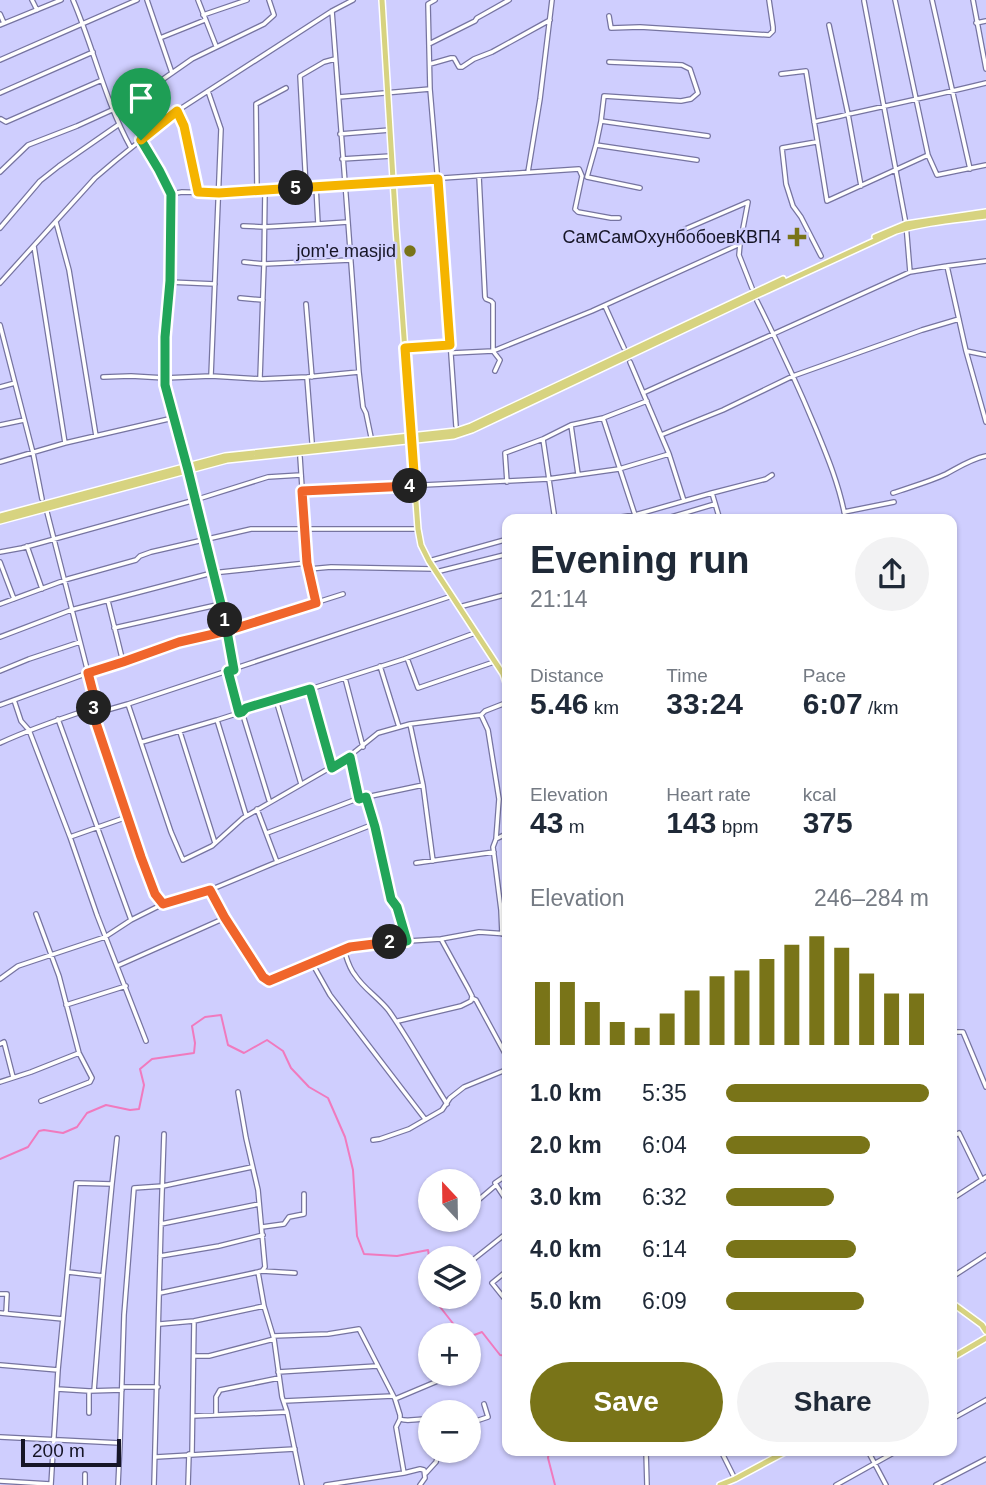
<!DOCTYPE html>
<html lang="en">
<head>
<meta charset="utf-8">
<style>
  :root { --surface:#fff; --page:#f2f2f3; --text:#1f2937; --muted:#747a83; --accent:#797418 }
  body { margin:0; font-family:Arial,sans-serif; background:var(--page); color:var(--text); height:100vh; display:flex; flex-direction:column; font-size:26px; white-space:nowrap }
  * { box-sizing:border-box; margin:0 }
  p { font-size:23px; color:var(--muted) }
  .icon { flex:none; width:38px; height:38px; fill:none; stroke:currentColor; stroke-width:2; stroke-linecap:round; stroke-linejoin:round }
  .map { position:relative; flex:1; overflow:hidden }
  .side { position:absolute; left:502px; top:514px; width:455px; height:942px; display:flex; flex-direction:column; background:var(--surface); border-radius:14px; box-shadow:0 2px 5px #0004 }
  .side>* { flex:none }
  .needle { width:46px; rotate:338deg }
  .controls { position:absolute; left:418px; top:1169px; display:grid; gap:14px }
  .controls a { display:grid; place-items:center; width:63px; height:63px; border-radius:50%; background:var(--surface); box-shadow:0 2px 5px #0004; font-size:35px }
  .scale { position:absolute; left:21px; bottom:18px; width:100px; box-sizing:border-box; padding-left:7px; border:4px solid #161526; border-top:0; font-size:19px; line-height:24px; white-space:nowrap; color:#161526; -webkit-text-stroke:5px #cfcefe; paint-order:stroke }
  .pin { position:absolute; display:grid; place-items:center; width:60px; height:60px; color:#fff; margin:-72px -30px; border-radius:50% 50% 50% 0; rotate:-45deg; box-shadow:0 0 7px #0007 }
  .pin .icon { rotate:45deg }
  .km { position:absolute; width:35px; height:35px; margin:-18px; border-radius:50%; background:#222; color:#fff; font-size:19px; line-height:35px; text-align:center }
  .round { display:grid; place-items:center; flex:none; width:74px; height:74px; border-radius:37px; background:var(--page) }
  .head { display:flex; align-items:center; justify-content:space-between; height:119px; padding:0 28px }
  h1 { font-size:38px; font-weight:600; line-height:52px }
  .figures { display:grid; grid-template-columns:repeat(3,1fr); gap:10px; height:119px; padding:7px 28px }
  .figures div { display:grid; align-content:center }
  .figures b { font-size:30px; font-weight:600 }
  .figures small { font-size:19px; font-weight:400 }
  .figures p { font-size:19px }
  .chart { height:196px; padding:14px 28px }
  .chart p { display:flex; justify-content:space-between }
  .chart svg { width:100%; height:126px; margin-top:7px; stroke:var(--accent); stroke-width:6 }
  .button { display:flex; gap:14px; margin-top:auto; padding:14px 28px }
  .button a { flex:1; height:80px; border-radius:42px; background:var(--accent); color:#fff; font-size:28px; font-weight:600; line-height:80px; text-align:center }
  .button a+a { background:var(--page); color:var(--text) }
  ul { padding:0 28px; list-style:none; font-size:23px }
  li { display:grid; grid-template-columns:112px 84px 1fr; align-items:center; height:52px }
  li i { height:18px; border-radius:9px; background:var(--accent) }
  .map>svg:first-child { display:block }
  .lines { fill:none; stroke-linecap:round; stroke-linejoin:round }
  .stream { stroke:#f07abe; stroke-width:2 }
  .minor-casing { stroke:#7674a0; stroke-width:6 }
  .major-casing { stroke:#fff; stroke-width:8 }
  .minor { stroke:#fff; stroke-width:3.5 }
  .major { stroke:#d7d380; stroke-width:5 }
  .split-1-casing { stroke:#fff; stroke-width:14 }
  .split-2-casing { stroke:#fff; stroke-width:14 }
  .split-3-casing { stroke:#fff; stroke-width:14 }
  .split-4-casing { stroke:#fff; stroke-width:14 }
  .split-5-casing { stroke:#fff; stroke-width:14 }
  .split-6-casing { stroke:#fff; stroke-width:14 }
  .split-1 { stroke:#22a559; stroke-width:9 }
  .split-2 { stroke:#22a559; stroke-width:9 }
  .split-3 { stroke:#f0652b; stroke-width:9 }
  .split-4 { stroke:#f0652b; stroke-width:9 }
  .split-5 { stroke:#f5b400; stroke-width:9 }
  .split-6 { stroke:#f5b400; stroke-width:9 }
  .poi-dot { fill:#797418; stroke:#cfcefe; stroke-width:2.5 }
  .labels { text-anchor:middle; stroke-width:5; stroke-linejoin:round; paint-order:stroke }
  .poi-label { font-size:18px; fill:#161526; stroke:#cfcefe; text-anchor:end }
</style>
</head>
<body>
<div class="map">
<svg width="986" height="1485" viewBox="0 0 986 1485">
  <rect width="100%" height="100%" fill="#cfcefe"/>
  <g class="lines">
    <path class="stream" d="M 0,1159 L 28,1147 L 39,1131 L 44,1130 L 63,1133 L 77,1127 L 87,1113 L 106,1105 L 130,1110 L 139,1109 L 144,1085 L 140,1069 L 152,1059 L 194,1053 L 195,1043 L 192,1026 L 205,1017 L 221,1015 L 228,1045 L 244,1053 L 267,1040 L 283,1051 L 291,1068 L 309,1087 L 328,1098 L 345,1137 L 353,1170 L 357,1236 L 364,1254 L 397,1256 L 428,1250 L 430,1262
      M 436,1297 L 437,1303 L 462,1335
      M 469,1337 L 482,1332 L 500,1355 L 508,1356
      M 549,1451 L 548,1458 L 555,1485"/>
    <defs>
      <path id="minor" d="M 32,0 L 37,10
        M 73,0 C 94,49 105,101 131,148
        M 147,0 L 172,73
        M 198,0 L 216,46
        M 435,0 L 428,4 L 430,89 L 444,254 L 456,426
        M 932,0 L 970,169
        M 973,0 L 986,69
        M 864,1 L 906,224 L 910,272
        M 0,14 L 4,23
        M 203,15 L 247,0
        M 609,16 L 611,28 L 640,27 L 769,35 L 773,31 L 773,27 L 769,0
        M 976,23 L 986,21
        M 0,25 L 61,0
        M 829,25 L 848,114 L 861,186
        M 160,38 L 205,20
        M 429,44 L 475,21 L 477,18 L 509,0
        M 0,60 L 137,0
        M 609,62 L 682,65 L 690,69 L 698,93 L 691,99 L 681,101 L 604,96 L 601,121 L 708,136
        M 430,64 L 451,58 L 454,58 L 459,67 L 462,67 L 474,59 L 492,52 L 550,20
        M 781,74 L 806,71 L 827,201 L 928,155 L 895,0
        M 208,91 L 221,129 L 211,376
        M 0,93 L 93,52
        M 339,97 L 430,89
        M 177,111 L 184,126 L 198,192
        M 1,119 L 6,122 L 102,80
        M 601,121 L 596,145 L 697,160
        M 814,122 C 871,109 929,97 986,83
        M 340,134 L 390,130
        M 141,140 L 159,170 L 171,194 L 170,281 L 165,337 L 165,385 L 188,470 L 212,573 L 222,604 L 234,670
        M 816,142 L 782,148 L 786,184 L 793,206 L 801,217 L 821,256
        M 596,145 L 587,177 L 640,188
        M 928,155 L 937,175 L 986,165
        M 342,159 L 391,156
        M 0,172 L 28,145 L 77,126 L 112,110 L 149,89 L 192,59 L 264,24 L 274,15 L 269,0
        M 528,172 L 540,99 L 552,0
        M 582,176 L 575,209 L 578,212 L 611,218 L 619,218
        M 306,187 L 300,76 L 324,62 L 335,59
        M 257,191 L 256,104 L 286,88
        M 265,191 L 264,264 L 350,260
        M 171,194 L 182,192 L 219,193 L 265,190 L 579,169 L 582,176
        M 56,222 L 69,270 L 96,436
        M 318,224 L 348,222 L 332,11
        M 243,226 L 264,227 L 318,224 L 316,186
        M 0,228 L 40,181 L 59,166 L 118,125
        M 683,230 L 748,202 L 740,244 L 739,255 L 752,288
        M 34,246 L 65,443
        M 244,262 L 264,264 L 260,378
        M 947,266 L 966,351 L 986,422
        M 169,282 L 215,284
        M 0,283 L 95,178 L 115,161 L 177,111 L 332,11 L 353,0
        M 240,298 L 263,300
        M 757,301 C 778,343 798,386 816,429 C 828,458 839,485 845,516 L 828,520
        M 306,304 L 312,377
        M 605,306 L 624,348
        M 0,325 L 33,453 L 42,499
        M 405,348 L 450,345
        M 966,351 L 986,355
        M 452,353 L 493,351 L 493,303 L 491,301 L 486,299 L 485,297 L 479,176
        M 630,362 L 669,454 L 684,501
        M 495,371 L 500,360 L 493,351 L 592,311 L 740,244
        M 359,372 L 363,407 L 366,413 L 371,437
        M 103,377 L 131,376 L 165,378 L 211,376 L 262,379 L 307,377 L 359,372 L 348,222
        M 307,378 L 312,442
        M 0,387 L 15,383
        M 643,393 L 910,272 L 947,266 L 986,261
        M 603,418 L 635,515
        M 0,425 L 24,420
        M 571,425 L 578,474
        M 661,435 L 723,410 L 793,376 L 922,330 L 959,319
        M 543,439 L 555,520
        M 300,457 L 307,563 L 316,603
        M 0,462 L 65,443 L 173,418
        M 507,482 L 505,453 L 543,439 L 571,425 L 603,418 L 647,401
        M 302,491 L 548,479 L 619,469 L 669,454
        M 712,493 L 766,479 L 772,475
        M 893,493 C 910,487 929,482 946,474 C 959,467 971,459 986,456
        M 47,512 L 95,700 L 94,717 L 141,857 L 155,894 L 163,904
        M 844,512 L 894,502
        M 601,520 L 635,515 L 712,493 L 720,520
        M 661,520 L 715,504
        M 27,546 L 42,589
        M 0,552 L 22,548 L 195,500 L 268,477 L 301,475
        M 429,561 L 508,539
        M 0,562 L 14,599
        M 309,569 L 331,567 L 434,569
        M 436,572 L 508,554
        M 108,601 L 123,662
        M 0,604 L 68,579 L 136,560 L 140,556 L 151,552 L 251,529 L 418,529
        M 459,607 L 508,594
        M 114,628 L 221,604
        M 0,637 L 71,610 L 212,573 L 307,563
        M 407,658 L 418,688 L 494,662
        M 380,666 L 399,727
        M 0,671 L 29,659 L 80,642
        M 228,671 L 239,713
        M 345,678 L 363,747
        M 310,689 L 332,768
        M 14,700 L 21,721 L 29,730 L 70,837 L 97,915 L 146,1041
        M 276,700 L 301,784
        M 128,704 L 171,832 L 183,860 L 212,846 L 243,818 L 347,758 L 378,733 L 410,724 L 481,715 L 485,711 L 508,702
        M 0,705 L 88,673 L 179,642 L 227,631 L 343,594
        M 242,712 L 269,800
        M 481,715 L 488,730 L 499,799 L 496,839
        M 58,719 L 131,920
        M 217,720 L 246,815
        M 410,724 L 423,785 L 433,861
        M 180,732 L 215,843
        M 142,742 L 217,720 L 242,712 L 246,707 L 276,700 L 404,659 L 475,633
        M 0,743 C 28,730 57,720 87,710 L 90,710 L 93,714 L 128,704 L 452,596
        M 350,757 L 359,799
        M 366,797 L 375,827 L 391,899 L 397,907 L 407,941
        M 257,809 L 277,862
        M 267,833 L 357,799 L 423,785
        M 70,837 L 127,817
        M 416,863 L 494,852
        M 210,890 L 225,918 L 263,977 L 269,981 L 350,947 L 377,943 L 441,939
        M 36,914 L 59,976 L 79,1053 L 92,1078 L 90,1082 L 41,1101
        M 502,934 L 501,910 L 493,847 L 496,839 L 508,833
        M 344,950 C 347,959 349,968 355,975 C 364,989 378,997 389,1011 C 410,1041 427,1073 447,1104
        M 312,963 L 330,995 L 425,1119
        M 117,966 L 225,918
        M 0,979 L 18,966 L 105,937 L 131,920 L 163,904 L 210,890 L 277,862 L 374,824
        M 472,998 L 476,1000 L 508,1059
        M 66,1005 L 126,986
        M 398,1021 L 461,1006 L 471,1001 L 472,996 L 468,988 L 441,939 L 479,932 L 508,934
        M 952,1032 L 963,1032 L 986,1087
        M 0,1044 L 4,1042 L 13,1077
        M 0,1082 L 31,1072 L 79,1053
        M 952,1137 L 959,1133 L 982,1180
        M 373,1140 L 380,1139 L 409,1129 L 442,1110 L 450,1098 L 464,1087 L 508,1069
        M 508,1174 L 495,1183 L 508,1203
        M 112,1184 L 117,1138
        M 952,1199 L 986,1177
        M 469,1208 L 496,1185
        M 161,1223 L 164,1134
        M 449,1225 L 455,1220
        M 262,1227 L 284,1224 L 289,1217 L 304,1214 L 304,1194
        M 160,1256 L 219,1246 L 263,1235
        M 469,1263 L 508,1232
        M 508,1270 L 492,1283 L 508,1303
        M 262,1271 L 295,1273
        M 68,1272 L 103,1276
        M 258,1272 L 264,1306 L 274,1339 L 282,1397 L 287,1412 L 302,1485
        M 952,1277 L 986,1255
        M 160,1293 L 258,1272 L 262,1271 L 265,1267 L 258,1190 L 246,1138 L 238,1092
        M 0,1294 L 7,1294 L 6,1313
        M 0,1313 L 63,1319
        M 160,1324 L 194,1321 L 264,1306
        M 273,1336 L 328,1334 L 359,1329 L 395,1399 L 400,1415 L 400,1419 L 396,1427 L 404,1473 L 326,1485
        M 194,1356 L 209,1356 L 274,1339
        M 0,1365 L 58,1370 L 51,1485
        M 58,1370 L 76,1183 L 112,1184 L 103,1276 L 94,1391
        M 278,1372 L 377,1366
        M 122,1387 L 158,1387
        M 57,1389 L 89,1391 L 122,1390
        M 395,1399 L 452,1375
        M 284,1401 L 393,1396
        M 89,1413 L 89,1391
        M 216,1414 L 216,1397 L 220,1390 L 279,1378
        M 193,1416 L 287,1412
        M 400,1419 C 410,1423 421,1416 430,1421
        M 952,1419 L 986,1400
        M 469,1422 L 476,1421 L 488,1417 L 484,1404
        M 0,1437 L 120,1443 L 118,1485
        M 120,1443 L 124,1315 L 134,1188 L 163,1186 L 252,1167
        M 646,1451 L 647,1485
        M 721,1451 L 735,1479
        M 868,1451 L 886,1485
        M 156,1457 L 295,1449
        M 404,1473 L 420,1469 L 424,1470 L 425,1478 L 420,1485
        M 426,1473 L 436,1462 L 439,1451
        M 0,1481 L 50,1484
        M 85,1485 L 85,1474
        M 154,1485 L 161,1224 L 259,1204
        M 188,1485 L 189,1454 L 192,1454 L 194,1321
        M 836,1485 L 897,1451
        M 936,1485 L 986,1459"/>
      <path id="major" d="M 382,0 L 396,228 L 418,529 L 421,545 L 429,561 L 503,674 L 508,689
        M 875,237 L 906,224 L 986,212
        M 0,516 L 225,456 L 456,431 L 471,426 L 783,279
        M 0,521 L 227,460 L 454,436 L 472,430 L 755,296 L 896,231 C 925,222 956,220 986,216
        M 952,1303 L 982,1325 L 986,1331
        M 952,1358 L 986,1338
        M 720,1485 L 735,1479 L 787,1451"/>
    </defs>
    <use href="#minor" class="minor-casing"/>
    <use href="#major" class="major-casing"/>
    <use href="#minor" class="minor"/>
    <use href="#major" class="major"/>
  </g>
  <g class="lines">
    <defs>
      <path id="split-1" d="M 141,140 L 159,170 L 171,194 L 170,281 L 165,337 L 165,385 L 188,470 L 225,620"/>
      <path id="split-2" d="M 225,620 L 234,670 L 228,671 L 239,713 L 242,712 L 246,708 L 310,689 L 332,768 L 350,757 L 359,799 L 366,797 L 375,827 L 391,899 L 397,907 L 407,941 L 390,942"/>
      <path id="split-3" d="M 94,708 L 94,717 L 141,857 L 155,894 L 163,904 L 210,890 L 225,918 L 263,977 L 269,981 L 350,947 L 390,942"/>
      <path id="split-4" d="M 94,708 L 95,700 L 88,673 L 123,662 L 179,642 L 227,631 L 316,603 L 307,563 L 302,491 L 410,486"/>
      <path id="split-5" d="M 296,188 L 438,179 L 450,345 L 405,348 L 415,486 L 410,486"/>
      <path id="split-6" d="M 141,140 L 177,111 L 184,126 L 198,192 L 219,193 L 296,188"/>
    </defs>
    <use href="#split-1" class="split-1-casing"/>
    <use href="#split-2" class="split-2-casing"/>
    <use href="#split-3" class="split-3-casing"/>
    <use href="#split-4" class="split-4-casing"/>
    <use href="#split-5" class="split-5-casing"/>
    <use href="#split-6" class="split-6-casing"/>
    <use href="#split-1" class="split-1"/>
    <use href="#split-2" class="split-2"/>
    <use href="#split-3" class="split-3"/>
    <use href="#split-4" class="split-4"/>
    <use href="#split-5" class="split-5"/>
    <use href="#split-6" class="split-6"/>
  </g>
  <g class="poi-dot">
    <path d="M793.5 226.5h7v7h7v7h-7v7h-7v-7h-7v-7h7z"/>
    <circle cx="410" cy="251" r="7"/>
  </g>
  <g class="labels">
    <g class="poi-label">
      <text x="781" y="243">СамСамОхунбобоевКВП4</text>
      <text x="396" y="257">jom'e masjid</text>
    </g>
  </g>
</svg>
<div class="controls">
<a><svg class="needle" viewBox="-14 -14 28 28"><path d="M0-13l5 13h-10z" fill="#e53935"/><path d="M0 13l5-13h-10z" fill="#747a83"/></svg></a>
<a><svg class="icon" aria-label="layers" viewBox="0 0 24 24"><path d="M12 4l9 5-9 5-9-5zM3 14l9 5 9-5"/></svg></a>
<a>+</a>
<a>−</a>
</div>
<div class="scale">200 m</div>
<div class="pin" style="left:141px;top:140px;background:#1e9e55"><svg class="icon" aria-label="arrive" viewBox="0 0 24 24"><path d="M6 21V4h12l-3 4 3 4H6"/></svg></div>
<b class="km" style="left:225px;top:620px">1</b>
<b class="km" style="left:390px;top:942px">2</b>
<b class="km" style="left:94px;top:708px">3</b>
<b class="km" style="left:410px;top:486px">4</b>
<b class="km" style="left:296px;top:188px">5</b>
<section class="side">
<div class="head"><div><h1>Evening run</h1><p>21:14</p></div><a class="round"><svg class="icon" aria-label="share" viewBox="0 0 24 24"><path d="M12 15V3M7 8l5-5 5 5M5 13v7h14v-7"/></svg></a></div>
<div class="figures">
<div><p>Distance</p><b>5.46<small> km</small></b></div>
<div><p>Time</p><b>33:24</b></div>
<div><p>Pace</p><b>6:07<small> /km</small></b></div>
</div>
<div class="figures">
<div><p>Elevation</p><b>43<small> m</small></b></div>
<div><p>Heart rate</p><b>143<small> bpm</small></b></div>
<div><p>kcal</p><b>375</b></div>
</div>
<div class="chart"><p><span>Elevation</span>246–284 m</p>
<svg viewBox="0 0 160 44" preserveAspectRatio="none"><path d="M5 44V22M15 44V22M25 44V29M35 44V36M45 44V38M55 44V33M65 44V25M75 44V20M85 44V18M95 44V14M105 44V9M115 44V6M125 44V10M135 44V19M145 44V26M155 44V26"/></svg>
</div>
<ul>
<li><b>1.0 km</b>5:35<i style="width:100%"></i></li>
<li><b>2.0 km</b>6:04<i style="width:71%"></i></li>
<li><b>3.0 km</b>6:32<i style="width:53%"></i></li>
<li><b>4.0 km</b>6:14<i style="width:64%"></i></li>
<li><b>5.0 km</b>6:09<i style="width:68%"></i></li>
</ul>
<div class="button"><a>Save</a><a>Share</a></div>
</section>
</div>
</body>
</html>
